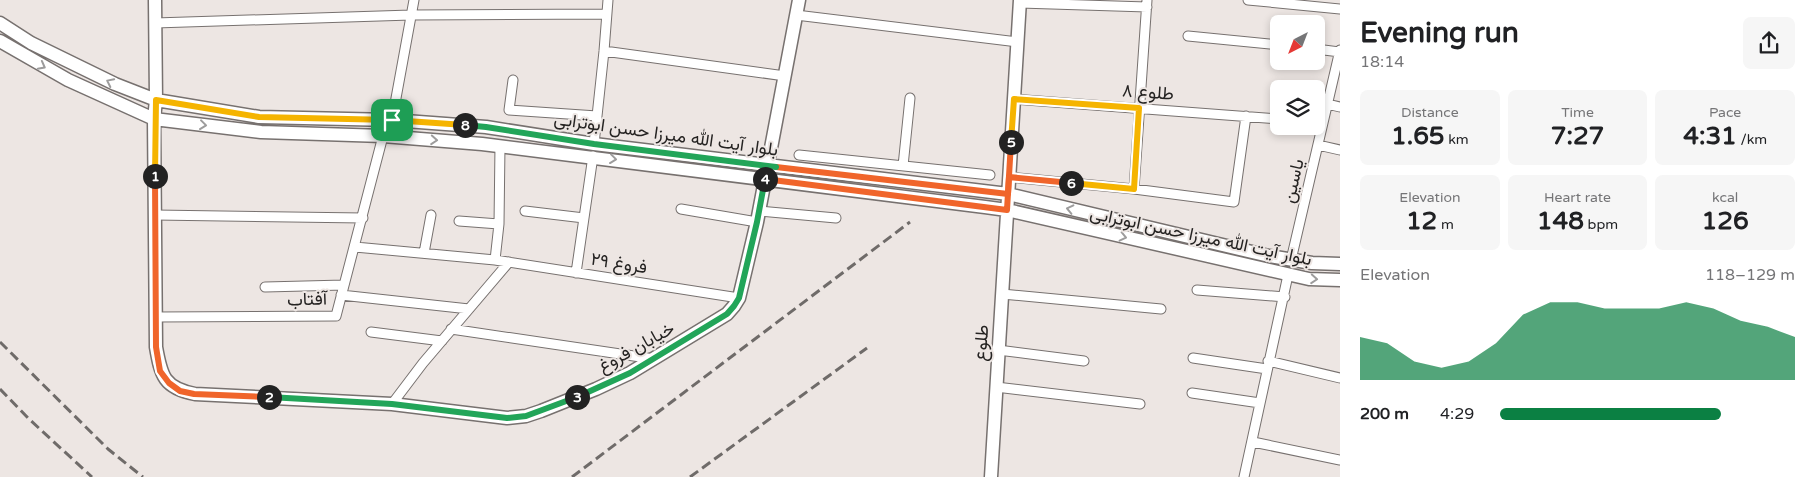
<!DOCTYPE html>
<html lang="en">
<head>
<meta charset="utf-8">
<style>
  :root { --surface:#fff; --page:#f6f6f6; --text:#202124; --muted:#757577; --accent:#0b8043 }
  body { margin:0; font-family:"Varela Round",Vazirmatn,sans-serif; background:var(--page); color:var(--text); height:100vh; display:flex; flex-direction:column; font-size:19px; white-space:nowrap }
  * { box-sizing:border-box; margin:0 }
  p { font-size:16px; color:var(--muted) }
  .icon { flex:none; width:28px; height:28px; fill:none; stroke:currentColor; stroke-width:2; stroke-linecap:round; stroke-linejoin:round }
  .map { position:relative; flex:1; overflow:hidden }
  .details { display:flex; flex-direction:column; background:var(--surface); width:475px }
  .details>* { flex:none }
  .needle { width:32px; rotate:222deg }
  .fabs { position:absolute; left:1270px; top:15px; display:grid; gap:10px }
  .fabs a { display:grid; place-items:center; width:55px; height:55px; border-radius:8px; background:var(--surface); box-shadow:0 2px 8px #0003; font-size:25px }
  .pin { position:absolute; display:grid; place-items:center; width:42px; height:42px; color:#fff; margin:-21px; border-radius:10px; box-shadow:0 2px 8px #0006 }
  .km { position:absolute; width:25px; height:25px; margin:-12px; border-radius:50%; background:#222; color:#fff; font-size:14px; line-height:25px; text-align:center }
  .round { display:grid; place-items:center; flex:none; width:52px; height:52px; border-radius:8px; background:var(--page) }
  .head { display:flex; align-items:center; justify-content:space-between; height:85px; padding:0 20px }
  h1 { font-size:28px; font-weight:700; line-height:38px }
  .figures { display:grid; grid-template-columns:repeat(3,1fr); gap:8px; height:85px; padding:5px 20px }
  .figures div { display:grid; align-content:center; border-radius:8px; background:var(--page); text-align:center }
  .figures b { font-size:25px; font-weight:700 }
  .figures small { font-size:14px; font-weight:400 }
  .figures p { font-size:14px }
  .chart { height:140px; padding:10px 20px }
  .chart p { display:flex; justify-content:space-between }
  .chart svg { width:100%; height:90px; margin-top:5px; fill:var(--accent); opacity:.7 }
  ul { padding:0 20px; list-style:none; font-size:16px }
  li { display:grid; grid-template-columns:80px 60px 1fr; align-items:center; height:38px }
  li i { height:12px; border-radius:6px; background:var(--accent) }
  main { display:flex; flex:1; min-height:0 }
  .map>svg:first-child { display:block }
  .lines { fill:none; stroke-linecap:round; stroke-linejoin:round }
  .street-casing { stroke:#77716f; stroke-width:11 }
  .secondary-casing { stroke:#77716f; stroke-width:15 }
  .street { stroke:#fff; stroke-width:9 }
  .secondary { stroke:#fff; stroke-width:12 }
  .rail { stroke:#6f6b69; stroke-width:3; stroke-dasharray:10 5; stroke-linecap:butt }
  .oneway { stroke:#9d9c9c }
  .split-1-casing { stroke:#fff; stroke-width:10 }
  .split-2-casing { stroke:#fff; stroke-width:10 }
  .split-3-casing { stroke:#fff; stroke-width:10 }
  .split-4-casing { stroke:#fff; stroke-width:10 }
  .split-5-casing { stroke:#fff; stroke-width:10 }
  .split-6-casing { stroke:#fff; stroke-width:10 }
  .split-7-casing { stroke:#fff; stroke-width:10 }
  .split-8-casing { stroke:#fff; stroke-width:10 }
  .split-9-casing { stroke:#fff; stroke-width:10 }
  .split-1 { stroke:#f5b400; stroke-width:6 }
  .split-2 { stroke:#f0652b; stroke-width:6 }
  .split-3 { stroke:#22a559; stroke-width:6 }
  .split-4 { stroke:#22a559; stroke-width:6 }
  .split-5 { stroke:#f0652b; stroke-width:6 }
  .split-6 { stroke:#f5b400; stroke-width:6 }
  .split-7 { stroke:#f0652b; stroke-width:6 }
  .split-8 { stroke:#22a559; stroke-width:6 }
  .split-9 { stroke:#f5b400; stroke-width:6 }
  .labels { text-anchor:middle; stroke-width:4; stroke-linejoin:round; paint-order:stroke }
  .street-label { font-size:18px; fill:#252322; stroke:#ede6e3 }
</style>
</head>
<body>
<main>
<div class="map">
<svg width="1340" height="477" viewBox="0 0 1340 477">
  <rect width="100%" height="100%" fill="#ede6e3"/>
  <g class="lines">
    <defs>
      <path id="street" d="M 1248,0 L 1340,9
        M 1020,3 L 1147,7
        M 796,15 L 1018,42
        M 155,23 L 411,15 L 606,14
        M 1188,36 L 1279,45
        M 1316,49 L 1340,52
        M 604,51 L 785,76
        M 513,80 L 509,110 L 597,116
        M 1014,99 L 1279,119
        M 1327,104 L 1340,107
        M 392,120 L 414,0
        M 594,144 L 604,51 L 608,0
        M 1318,145 L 1340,150
        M 799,155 L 990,175
        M 903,166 L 910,98
        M 1009,177 L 1134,189 L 1234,202 L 1246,116
        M 1134,189 L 1147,0
        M 681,209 L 757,222
        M 525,211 L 584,218
        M 759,211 L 836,218
        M 155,215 L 363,218
        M 459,221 L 499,224
        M 355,247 L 495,260 L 739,298
        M 424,253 L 431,215
        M 495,260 L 499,224 L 500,146
        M 1291,260 L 1340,50
        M 576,273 L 593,156
        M 265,287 L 344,285
        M 1197,290 L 1285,297
        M 1002,294 L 1161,309
        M 341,295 L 469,309
        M 156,317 L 336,316 L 383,136
        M 451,329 L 654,359
        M 371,332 L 442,341
        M 998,350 L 1084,361
        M 1193,358 L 1267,369
        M 1268,361 L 1340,378
        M 996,387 L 1140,404
        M 1192,393 L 1260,403
        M 392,404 L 423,363 L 509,262
        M 1253,442 L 1340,460
        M 1244,477 L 1288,275"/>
      <path id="secondary" d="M 155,0 L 156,100 L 154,119 L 156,347 C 161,376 164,388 195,394 L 392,404 L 507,418 L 526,416 L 541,411 L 596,389 L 630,373 L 727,314 L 734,306 L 739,298 L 757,222 L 799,0
        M 0,23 L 31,43 L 115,84 L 156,100 L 259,117 L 392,120 L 486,127 L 594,144 L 1008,194 L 1269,256 L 1312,263 L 1340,264
        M 0,41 L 68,80 L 154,119 L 261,132 L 383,136 L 482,144 L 985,207 L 1007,210 L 1309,279 L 1340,280
        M 991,477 L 1020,0"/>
    </defs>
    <use href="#street" class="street-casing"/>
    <use href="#secondary" class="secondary-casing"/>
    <use href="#street" class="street"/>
    <use href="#secondary" class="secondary"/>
    <path class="rail" d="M 0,342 L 108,449 L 143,477
      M 0,389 L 29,419 L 92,477
      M 572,477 L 910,222
      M 690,477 L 867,348"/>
  </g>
  <defs><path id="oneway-chevron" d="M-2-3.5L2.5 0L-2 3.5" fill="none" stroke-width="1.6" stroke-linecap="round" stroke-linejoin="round" transform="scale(1.25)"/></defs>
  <g class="oneway">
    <use href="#oneway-chevron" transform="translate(42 66) rotate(28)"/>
    <use href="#oneway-chevron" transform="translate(110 82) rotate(-154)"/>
    <use href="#oneway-chevron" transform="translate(203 125) rotate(7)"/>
    <use href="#oneway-chevron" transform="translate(434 140) rotate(4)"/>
    <use href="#oneway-chevron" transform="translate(613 159) rotate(7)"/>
    <use href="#oneway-chevron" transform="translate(1070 209) rotate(-167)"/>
    <use href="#oneway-chevron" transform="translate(1123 237) rotate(13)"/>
    <use href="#oneway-chevron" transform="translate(1314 279) rotate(4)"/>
  </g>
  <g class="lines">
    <defs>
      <path id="split-1" d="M 155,176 L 156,100 L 259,117 L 392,120"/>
      <path id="split-2" d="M 155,176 L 156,347 L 160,371 L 169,383 L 180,391 L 194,394 L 269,397"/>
      <path id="split-3" d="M 269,397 L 392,404 L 507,418 L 526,416 L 577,397"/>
      <path id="split-4" d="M 577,397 L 630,373 L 727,314 L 734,306 L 739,298 L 757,222 L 765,179"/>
      <path id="split-5" d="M 765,179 L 1007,210 L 1011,142"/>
      <path id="split-6" d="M 1011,142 L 1014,99 L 1139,108 L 1134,189 L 1071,183"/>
      <path id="split-7" d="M 776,167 L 1008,194 L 1009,177 L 1071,183"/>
      <path id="split-8" d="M 465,125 L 486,127 L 594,144 L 776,167"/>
      <path id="split-9" d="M 392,120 L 465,125"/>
    </defs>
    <use href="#split-1" class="split-1-casing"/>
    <use href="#split-2" class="split-2-casing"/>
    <use href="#split-3" class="split-3-casing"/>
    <use href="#split-4" class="split-4-casing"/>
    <use href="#split-5" class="split-5-casing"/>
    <use href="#split-6" class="split-6-casing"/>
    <use href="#split-7" class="split-7-casing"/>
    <use href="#split-8" class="split-8-casing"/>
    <use href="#split-9" class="split-9-casing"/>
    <use href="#split-1" class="split-1"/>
    <use href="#split-2" class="split-2"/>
    <use href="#split-3" class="split-3"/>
    <use href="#split-4" class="split-4"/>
    <use href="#split-5" class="split-5"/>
    <use href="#split-6" class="split-6"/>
    <use href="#split-7" class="split-7"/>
    <use href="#split-8" class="split-8"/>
    <use href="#split-9" class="split-9"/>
  </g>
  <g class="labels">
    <g class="street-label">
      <text transform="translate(1148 92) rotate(4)" y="6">طلوع ۸</text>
      <text transform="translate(666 134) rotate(8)" y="6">بلوار آیت الله میرزا حسن ابوترابی</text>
      <text transform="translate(1293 181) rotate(-77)" y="6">یاسین</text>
      <text transform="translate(1201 236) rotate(12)" y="6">بلوار آیت الله میرزا حسن ابوترابی</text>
      <text transform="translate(619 263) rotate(9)" y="6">فروغ ۲۹</text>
      <text transform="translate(307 299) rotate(-2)" y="6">آفتاب</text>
      <text transform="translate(981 343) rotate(-86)" y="6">طلوع</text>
      <text transform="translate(636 347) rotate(-29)" y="6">خیابان فروغ</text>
    </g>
  </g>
</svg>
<div class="fabs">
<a><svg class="needle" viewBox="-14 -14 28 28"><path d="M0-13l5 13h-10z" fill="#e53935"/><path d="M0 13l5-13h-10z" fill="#757577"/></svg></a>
<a><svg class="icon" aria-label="layers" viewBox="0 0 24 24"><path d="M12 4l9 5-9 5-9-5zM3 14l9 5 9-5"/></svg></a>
</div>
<div class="pin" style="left:392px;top:120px;background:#1e9e55"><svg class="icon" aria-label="arrive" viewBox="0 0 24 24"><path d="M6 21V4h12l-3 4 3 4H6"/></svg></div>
<b class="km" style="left:155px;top:176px">1</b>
<b class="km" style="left:269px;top:397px">2</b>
<b class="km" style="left:577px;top:397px">3</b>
<b class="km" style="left:765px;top:179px">4</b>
<b class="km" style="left:1011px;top:142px">5</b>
<b class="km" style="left:1071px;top:183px">6</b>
<b class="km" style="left:465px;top:125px">8</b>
</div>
<section class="details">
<div class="head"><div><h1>Evening run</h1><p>18:14</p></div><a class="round"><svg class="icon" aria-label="share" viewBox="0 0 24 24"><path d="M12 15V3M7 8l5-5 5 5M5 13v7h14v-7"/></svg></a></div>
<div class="figures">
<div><p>Distance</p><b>1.65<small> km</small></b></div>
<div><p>Time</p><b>7:27</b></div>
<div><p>Pace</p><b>4:31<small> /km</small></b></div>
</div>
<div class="figures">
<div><p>Elevation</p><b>12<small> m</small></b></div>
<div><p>Heart rate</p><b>148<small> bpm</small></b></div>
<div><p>kcal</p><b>126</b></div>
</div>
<div class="chart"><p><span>Elevation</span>118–129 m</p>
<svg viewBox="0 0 160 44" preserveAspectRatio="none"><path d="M0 44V23L10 26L20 35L30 38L40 35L50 26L60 12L70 6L80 6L90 9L100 9L110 9L120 6L130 9L140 15L150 18L160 23V44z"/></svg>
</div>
<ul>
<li><b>200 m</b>4:29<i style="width:75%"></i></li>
</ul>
</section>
</main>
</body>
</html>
